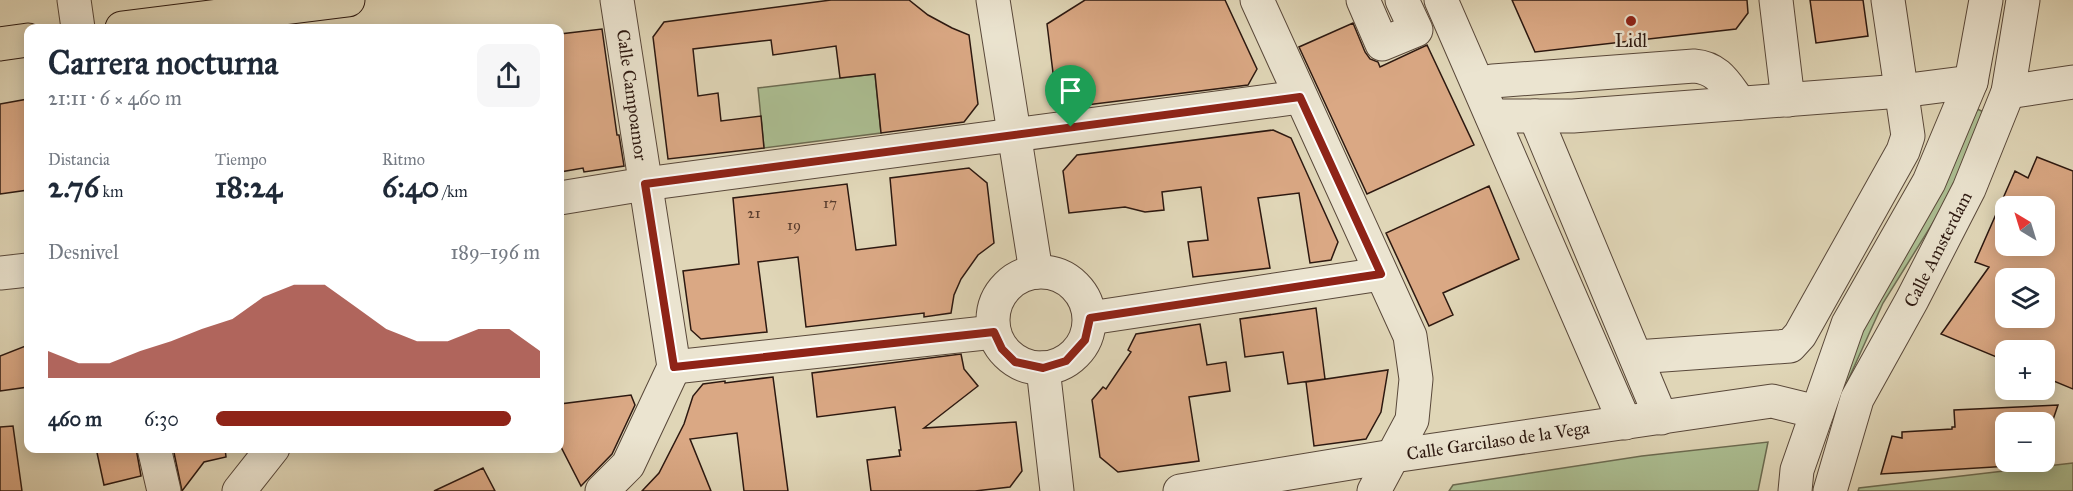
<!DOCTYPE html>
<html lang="es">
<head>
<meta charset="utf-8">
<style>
  :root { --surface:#fff; --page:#f6f6f7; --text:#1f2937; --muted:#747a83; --accent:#8f2418 }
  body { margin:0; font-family:"IM FELL Great Primer",serif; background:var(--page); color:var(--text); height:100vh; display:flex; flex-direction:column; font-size:22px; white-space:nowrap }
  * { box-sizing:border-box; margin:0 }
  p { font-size:20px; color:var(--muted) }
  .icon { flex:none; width:33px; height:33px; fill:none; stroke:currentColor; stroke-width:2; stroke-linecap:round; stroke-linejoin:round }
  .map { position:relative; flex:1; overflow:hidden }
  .details { position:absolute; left:24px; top:24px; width:540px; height:429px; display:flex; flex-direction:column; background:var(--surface); border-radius:12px; box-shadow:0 3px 15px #0003 }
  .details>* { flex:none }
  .needle { width:39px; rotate:322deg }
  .controls { position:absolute; left:1995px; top:196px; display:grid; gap:12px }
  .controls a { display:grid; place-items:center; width:60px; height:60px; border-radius:12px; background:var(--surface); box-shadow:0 3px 15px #0003; font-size:30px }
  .pin { position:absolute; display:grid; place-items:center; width:51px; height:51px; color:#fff; margin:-62px -26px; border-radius:50% 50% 50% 0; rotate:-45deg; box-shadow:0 0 6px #0007 }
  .pin .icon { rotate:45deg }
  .round { display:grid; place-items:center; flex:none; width:63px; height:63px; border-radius:12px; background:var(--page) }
  .head { display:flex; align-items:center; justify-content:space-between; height:102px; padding:0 24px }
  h1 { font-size:33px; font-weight:800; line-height:45px }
  .figures { display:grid; grid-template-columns:repeat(3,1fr); gap:9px; height:102px; padding:6px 24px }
  .figures div { display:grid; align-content:center }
  .figures b { font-size:30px; font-weight:800 }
  .figures small { font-size:16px; font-weight:400 }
  .figures p { font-size:16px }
  .chart { height:168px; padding:12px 24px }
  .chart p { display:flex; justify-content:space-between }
  .chart svg { width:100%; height:108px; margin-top:6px; fill:var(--accent); opacity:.7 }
  ul { padding:0 24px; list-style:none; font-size:20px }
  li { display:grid; grid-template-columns:96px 72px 1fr; align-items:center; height:45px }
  li i { height:15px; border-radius:8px; background:var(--accent) }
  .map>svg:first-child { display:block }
  .green { fill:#acbf93; stroke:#6c6c52; stroke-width:1.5 }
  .building { fill:#daa884; stroke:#2c1810; stroke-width:1.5; fill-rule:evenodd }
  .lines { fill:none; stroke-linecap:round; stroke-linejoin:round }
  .minor-casing { stroke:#59483a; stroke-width:35 }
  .major-casing { stroke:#2c1810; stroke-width:35 }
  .minor { stroke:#ebe4d0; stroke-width:33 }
  .major { stroke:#e0d6b7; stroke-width:33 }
  .route-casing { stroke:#fff; stroke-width:12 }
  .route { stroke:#8f2418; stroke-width:8 }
  .poi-dot { fill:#8f2418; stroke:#ebe4d0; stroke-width:2 }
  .labels { text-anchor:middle; stroke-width:5; stroke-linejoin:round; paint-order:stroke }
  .number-label { font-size:15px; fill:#583c2d }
  .poi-label { font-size:18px; fill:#2c1810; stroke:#ebe4d0 }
  .street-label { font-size:18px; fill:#2c1810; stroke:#ebe4d0 }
</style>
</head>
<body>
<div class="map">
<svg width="2073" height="491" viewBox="0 0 2073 491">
  <rect width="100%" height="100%" fill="#e0d6b7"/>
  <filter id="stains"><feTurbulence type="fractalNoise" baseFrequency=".00333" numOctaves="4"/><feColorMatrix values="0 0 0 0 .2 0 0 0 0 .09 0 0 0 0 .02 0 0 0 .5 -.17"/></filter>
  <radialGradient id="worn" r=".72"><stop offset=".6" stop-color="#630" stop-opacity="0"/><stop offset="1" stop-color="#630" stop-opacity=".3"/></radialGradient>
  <path class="green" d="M 875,74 L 881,133 L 764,148 L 758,88 Z
    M 1977,109 L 1984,112 L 1954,189 L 1883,303 L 1844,389 L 1835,385 Z
    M 1768,442 L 1758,491 L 1449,491 L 1453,485 L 1642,456 Z
    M 2073,463 L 2073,491 L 1858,491 L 1859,488 Z"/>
  <path class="building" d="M 831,0 L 909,0 L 928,15 L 952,28 L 969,35 L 978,104 L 964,122 L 881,133 L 875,74 L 840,78 L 836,46 L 773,55 L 771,40 L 693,49 L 698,96 L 718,93 L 721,121 L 761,116 L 764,148 L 668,159 L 653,37 L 664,22 Z
    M 1085,0 L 1225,0 L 1257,69 L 1248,85 L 1070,107 L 1056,97 L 1047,24 Z
    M 1512,0 L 1747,0 L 1748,13 L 1736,29 L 1535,52 Z
    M 1810,0 L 1863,0 L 1868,36 L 1816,43 Z
    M 1353,23 L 1365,52 L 1370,59 L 1378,62 L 1380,67 L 1427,45 L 1474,145 L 1367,194 L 1299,47 Z
    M 602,29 L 617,135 L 619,135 L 624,166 L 584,172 L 583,168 L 560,172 L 560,34 Z
    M 28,99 L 28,190 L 0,194 L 0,104 Z
    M 1273,130 L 1291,138 L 1338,242 L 1331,260 L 1310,263 L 1299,193 L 1258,198 L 1270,268 L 1193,277 L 1188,242 L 1208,240 L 1201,187 L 1162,192 L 1164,210 L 1145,212 L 1125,207 L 1069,213 L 1063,171 L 1077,155 Z
    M 2037,157 L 2073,171 L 2073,389 L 2044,377 L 2044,351 L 2006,351 L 2006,361 L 1941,334 L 1989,267 L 1975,262 L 2015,171 L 2028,178 ZM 2006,207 L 2044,207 L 2044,246 L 2006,246 ZM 2006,279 L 2044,279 L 2044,318 L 2006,318 Z
    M 969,168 L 987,183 L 994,243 L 978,255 L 961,279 L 954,295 L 951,313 L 924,317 L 924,313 L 806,327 L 798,257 L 758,262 L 767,332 L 701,339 L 691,330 L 683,271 L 739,264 L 733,198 L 847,184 L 856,250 L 896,245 L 890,178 Z
    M 1489,186 L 1519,259 L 1443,293 L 1453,315 L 1429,326 L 1386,233 Z
    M 1316,308 L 1325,379 L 1288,384 L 1283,352 L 1245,357 L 1240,319 Z
    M 1200,324 L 1207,365 L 1226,362 L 1230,391 L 1189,397 L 1199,461 L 1118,472 L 1100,457 L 1092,400 L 1103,387 L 1106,389 L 1131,352 L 1128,350 L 1136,334 Z
    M 28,345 L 28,387 L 0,391 L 0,356 Z
    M 961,354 L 964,369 L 978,386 L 924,428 L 1016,422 L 1022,471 L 1010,487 L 975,491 L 871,491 L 867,460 L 900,456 L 899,450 L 901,450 L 895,407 L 817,417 L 812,373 Z
    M 1388,370 L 1381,412 L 1366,439 L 1314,446 L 1306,382 Z
    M 773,377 L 788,491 L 744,491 L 737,433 L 690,439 L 711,491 L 642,491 L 659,473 L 684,424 L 693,396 L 703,384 L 725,381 L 725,383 Z
    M 631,395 L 635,405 L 612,454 L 581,486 L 560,445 L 560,404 Z
    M 2058,405 L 2044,446 L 2044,423 L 2006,423 L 2006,462 L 2041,462 L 2041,464 L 1881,474 L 1892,436 L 1902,438 L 1902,432 L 1952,429 L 1952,427 L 1955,427 L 1954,410 Z
    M 13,426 L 22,491 L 0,491 L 0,427 Z
    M 96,448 L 136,448 L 141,476 L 104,485 Z
    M 173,448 L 225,448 L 226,457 L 204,462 L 182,491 Z
    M 483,468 L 495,491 L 434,491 Z"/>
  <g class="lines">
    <defs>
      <g id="minor">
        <path d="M 74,0 L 78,28"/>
        <path d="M 993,0 L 1036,272"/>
        <path d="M 1257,0 L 1410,336 L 1416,379 L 1412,420 L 1374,491"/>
        <path d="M 1363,0 L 1382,44 L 1416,30 L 1402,0"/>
        <path d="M 1441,0 L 1625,423"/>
        <path d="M 1776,0 L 1788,100"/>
        <path d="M 1478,84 L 1493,81 L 1694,66 C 1719,68 1726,85 1740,103"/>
        <path d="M 2008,92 L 2073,82"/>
        <path d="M 1492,116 L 1573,116 L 1901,91 L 1971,82"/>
        <path d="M 1535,116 L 1661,418"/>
        <path d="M 560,198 L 645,184 L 1300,97"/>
        <circle cx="1041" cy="320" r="48"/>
        <path d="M 0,273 L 28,270"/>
        <path d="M 1090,318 L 1381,274"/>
        <path d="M 1636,357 L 1790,346 L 1800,335 L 1903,151 L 1908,136 L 1888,0"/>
        <path d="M 674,367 L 994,332"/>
        <path d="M 1043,368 L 1057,491"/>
        <path d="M 154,448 L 164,491"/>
        <path d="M 239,491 L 273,448"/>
        <path d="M 602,491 L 628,465 L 674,367 L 617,0"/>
        <path id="s1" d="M 1180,491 L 1393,456 L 1772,401 L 1817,412"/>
        <path d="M 1795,491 L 1797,470 L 1848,324 L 1929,182 L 1971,82 L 1986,0"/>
        <path id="s2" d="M 1830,491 L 1857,399 L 1912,300 L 1969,189 L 2008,92 L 2023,0"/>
      </g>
      <path id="major" d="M 122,28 L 348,0
        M 0,44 L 28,40"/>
    </defs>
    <use href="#minor" class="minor-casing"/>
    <use href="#major" class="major-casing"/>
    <use href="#minor" class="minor"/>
    <use href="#major" class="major"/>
  </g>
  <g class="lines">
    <defs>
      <path id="route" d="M 1300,97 L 1381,274 L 1090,318 L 1085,340 L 1066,361 L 1043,368 L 1015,362 L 1002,349 L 994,332 L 674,367 L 645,184 Z"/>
    </defs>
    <use href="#route" class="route-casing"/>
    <use href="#route" class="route"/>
  </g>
  <circle class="poi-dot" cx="1631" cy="21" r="6"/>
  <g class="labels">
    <g class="number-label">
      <text x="830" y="208">17</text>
      <text x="754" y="218">21</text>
      <text x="794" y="230">19</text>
    </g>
    <g class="poi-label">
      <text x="1631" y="47">Lidl</text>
    </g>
    <g class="street-label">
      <text transform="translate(632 95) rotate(82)" y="6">Calle Campoamor</text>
      <text dy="6" stroke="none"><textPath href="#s2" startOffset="266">Calle Amsterdam</textPath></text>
      <text dy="6" stroke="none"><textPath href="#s1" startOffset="322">Calle Garcilaso de la Vega</textPath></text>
    </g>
  </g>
  <rect width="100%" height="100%" filter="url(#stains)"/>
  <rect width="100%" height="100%" fill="url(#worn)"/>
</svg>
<div class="controls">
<a><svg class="needle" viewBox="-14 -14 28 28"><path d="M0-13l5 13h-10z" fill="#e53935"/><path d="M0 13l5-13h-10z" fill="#747a83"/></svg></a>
<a><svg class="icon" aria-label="layers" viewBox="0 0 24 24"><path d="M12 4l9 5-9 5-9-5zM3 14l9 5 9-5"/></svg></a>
<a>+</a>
<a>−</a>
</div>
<div class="pin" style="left:1071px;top:127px;background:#1e9e55"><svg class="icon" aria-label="arrive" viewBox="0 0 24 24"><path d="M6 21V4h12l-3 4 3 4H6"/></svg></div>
<section class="details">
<div class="head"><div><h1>Carrera nocturna</h1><p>21:11 · 6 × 460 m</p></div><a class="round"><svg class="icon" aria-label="share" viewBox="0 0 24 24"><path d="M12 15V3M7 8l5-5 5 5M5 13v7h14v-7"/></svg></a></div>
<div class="figures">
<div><p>Distancia</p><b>2.76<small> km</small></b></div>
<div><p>Tiempo</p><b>18:24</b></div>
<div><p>Ritmo</p><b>6:40<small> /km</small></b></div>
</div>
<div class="chart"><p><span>Desnivel</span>189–196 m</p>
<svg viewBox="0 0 160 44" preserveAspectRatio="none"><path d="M0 44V33L10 38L20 38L30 33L40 29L50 24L60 20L70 11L80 6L90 6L100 15L110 24L120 29L130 29L140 24L150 24L160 33V44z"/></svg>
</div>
<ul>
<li><b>460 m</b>6:30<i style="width:91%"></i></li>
</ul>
</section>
</div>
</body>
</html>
